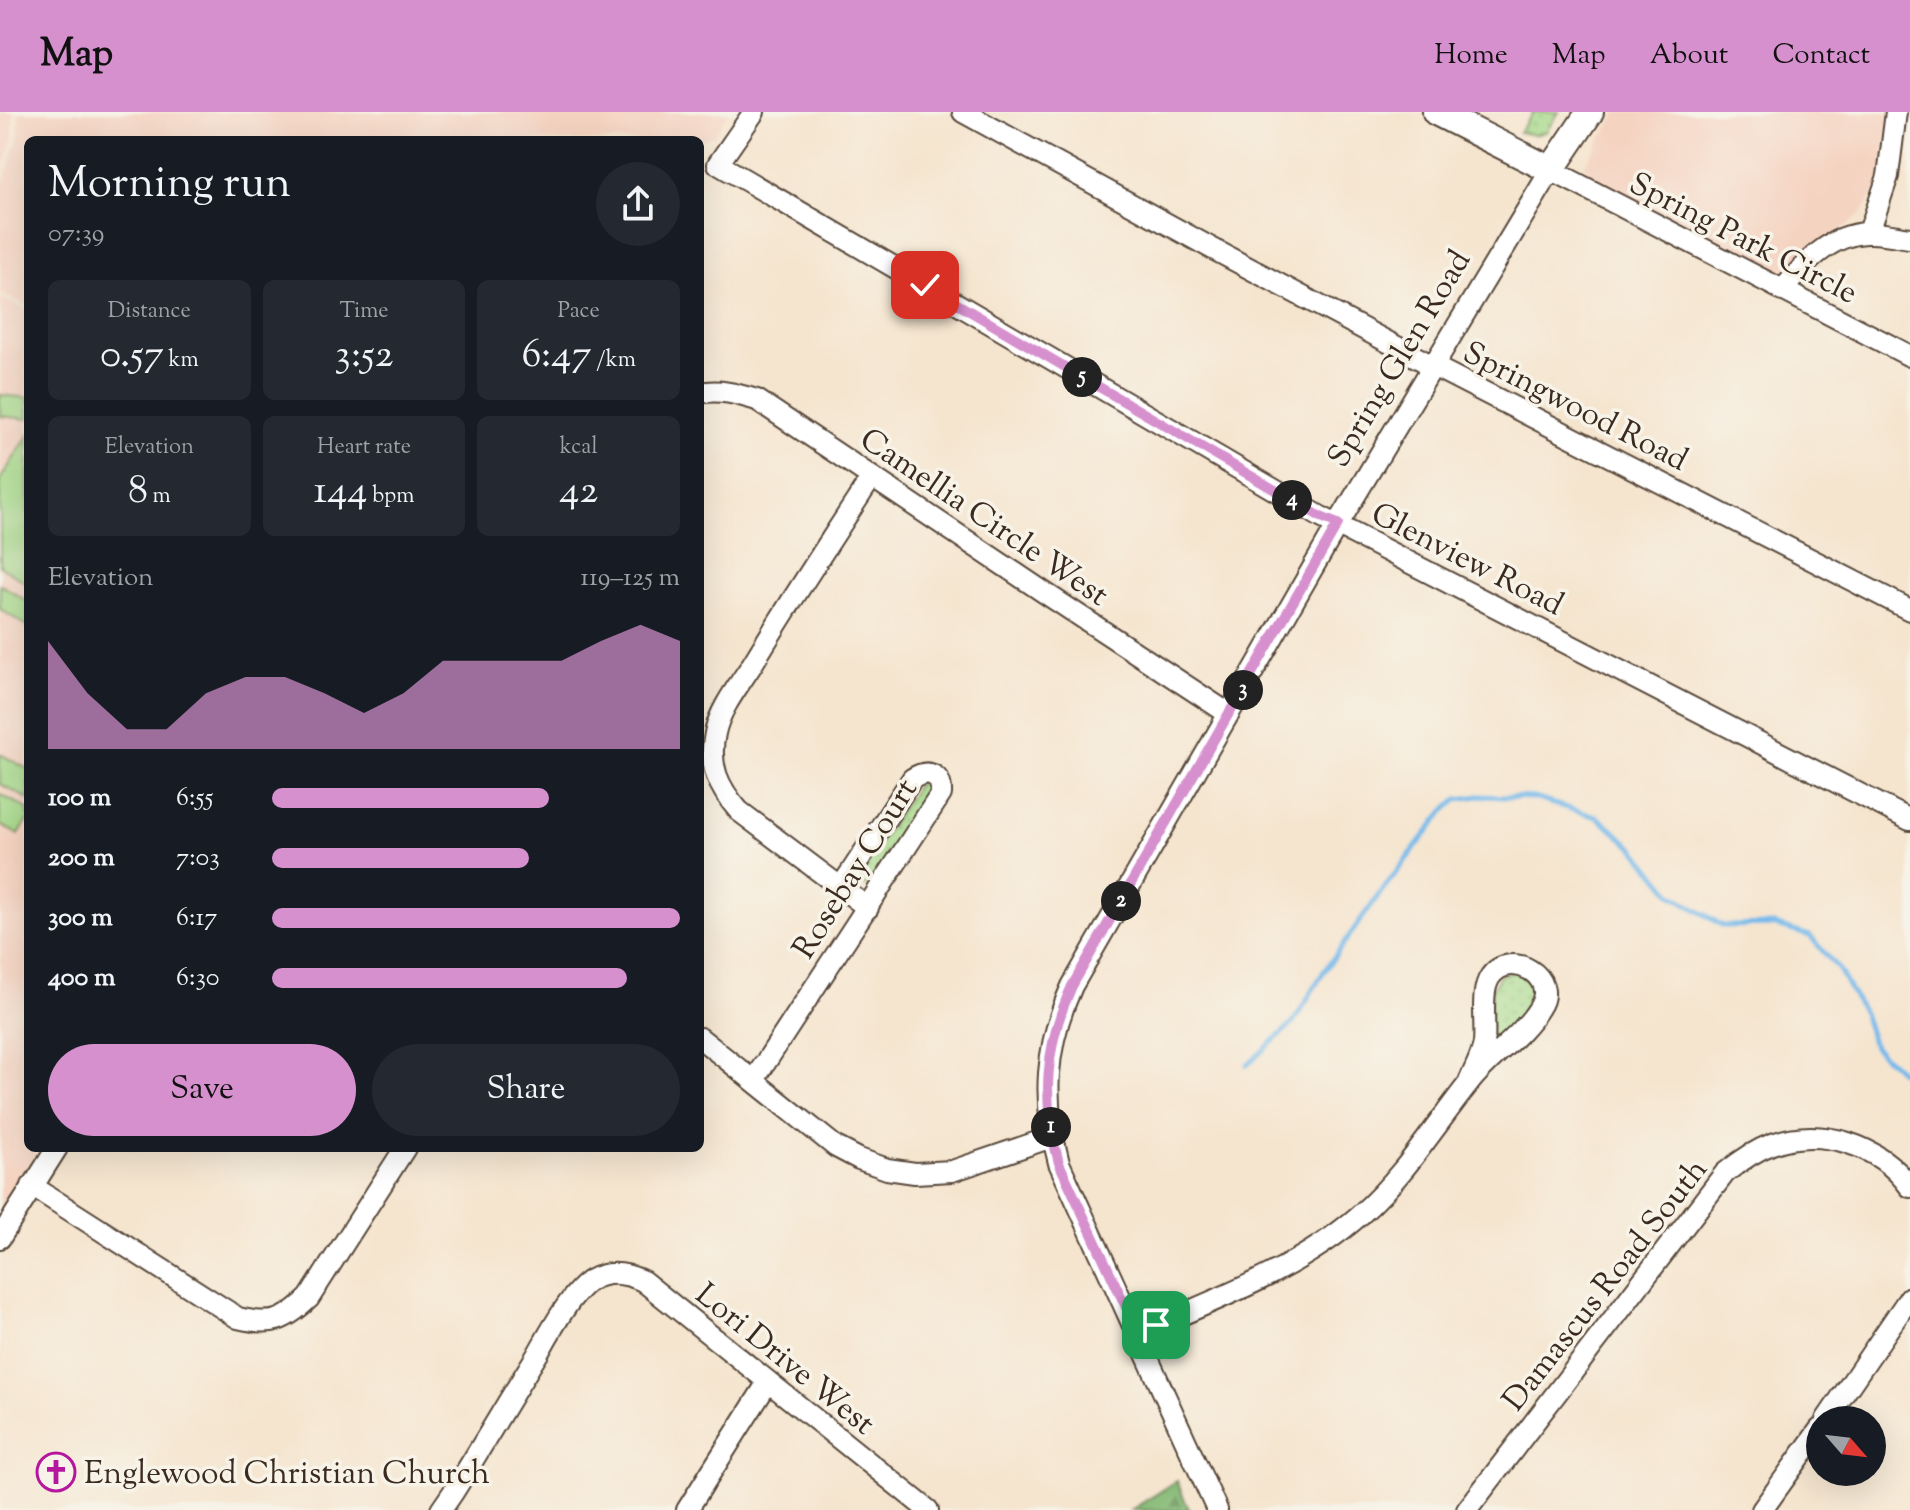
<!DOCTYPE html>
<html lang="en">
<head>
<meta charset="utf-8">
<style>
  :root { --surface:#171b24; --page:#242831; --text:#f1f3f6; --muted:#9ea1a6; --accent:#d690ce }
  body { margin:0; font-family:"Sorts Mill Goudy",serif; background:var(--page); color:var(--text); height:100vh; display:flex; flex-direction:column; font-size:30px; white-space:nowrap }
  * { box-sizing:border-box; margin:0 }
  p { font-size:26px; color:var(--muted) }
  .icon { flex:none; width:44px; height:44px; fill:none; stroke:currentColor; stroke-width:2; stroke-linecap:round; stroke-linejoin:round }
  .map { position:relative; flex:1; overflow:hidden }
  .details { position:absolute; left:24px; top:24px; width:680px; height:1016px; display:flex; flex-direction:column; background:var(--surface); border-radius:12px; box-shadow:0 8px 32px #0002 }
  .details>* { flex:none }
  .needle { width:52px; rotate:118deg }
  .tools { position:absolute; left:1806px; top:1294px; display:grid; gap:16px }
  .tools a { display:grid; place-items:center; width:80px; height:80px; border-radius:50%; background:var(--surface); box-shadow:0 8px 32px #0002; font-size:40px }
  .pin { position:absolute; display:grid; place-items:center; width:68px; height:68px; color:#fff; margin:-34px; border-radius:16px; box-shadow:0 4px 12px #0006 }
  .km { position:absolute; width:40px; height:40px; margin:-20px; border-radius:50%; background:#222; color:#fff; font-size:22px; line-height:40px; text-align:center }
  .round { display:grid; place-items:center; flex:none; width:84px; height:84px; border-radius:42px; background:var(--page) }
  .head { display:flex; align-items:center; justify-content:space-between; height:136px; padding:0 24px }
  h1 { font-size:44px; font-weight:600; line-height:60px }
  .stats { display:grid; grid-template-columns:repeat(3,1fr); gap:12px; height:136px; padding:8px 24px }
  .stats div { display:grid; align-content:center; border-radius:12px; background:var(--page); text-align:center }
  .stats b { font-size:40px; font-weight:600 }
  .stats small { font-size:22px; font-weight:400 }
  .stats p { font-size:22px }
  .chart { height:224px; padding:16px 24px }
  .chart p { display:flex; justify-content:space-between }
  .chart svg { width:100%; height:144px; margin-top:8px; fill:var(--accent); opacity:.7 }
  .action { display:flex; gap:16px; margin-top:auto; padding:16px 24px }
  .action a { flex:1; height:92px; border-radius:48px; background:var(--accent); color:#111; font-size:32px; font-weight:600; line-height:92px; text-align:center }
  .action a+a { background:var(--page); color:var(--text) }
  ul { padding:0 24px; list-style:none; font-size:26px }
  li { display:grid; grid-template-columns:128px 96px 1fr; align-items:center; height:60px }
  li i { height:20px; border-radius:10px; background:var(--accent) }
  header { display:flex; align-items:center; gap:48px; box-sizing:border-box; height:112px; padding:0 40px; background:var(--accent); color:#111 }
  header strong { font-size:38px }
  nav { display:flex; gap:44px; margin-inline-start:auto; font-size:28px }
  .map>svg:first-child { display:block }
  .built { fill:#f5d3c1 }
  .grass { fill:url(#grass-dots); stroke:#708254; stroke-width:2 }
  .forest { fill:url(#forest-firs); stroke:#60724a; stroke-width:2 }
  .pitch { fill:#a5d989; stroke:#708254; stroke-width:2 }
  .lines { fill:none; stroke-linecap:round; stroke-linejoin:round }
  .stream { stroke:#74b9eb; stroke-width:5 }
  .minor-casing { stroke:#574639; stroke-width:24 }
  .major-casing { stroke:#574639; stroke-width:30 }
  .minor { stroke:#fff; stroke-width:20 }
  .major { stroke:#fff; stroke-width:26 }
  .route-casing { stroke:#fff; stroke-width:16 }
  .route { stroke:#d690ce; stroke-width:10 }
  .labels { text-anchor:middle; stroke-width:7; stroke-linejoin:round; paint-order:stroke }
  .street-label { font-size:32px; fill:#3b2a1e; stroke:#f7f3e8 }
  .poi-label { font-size:32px; fill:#3b2a1e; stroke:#f7f3e8; text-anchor:start }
</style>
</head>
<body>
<header>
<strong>Map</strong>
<nav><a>Home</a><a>Map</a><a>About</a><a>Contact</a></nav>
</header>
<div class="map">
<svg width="1910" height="1398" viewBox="0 0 1910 1398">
  <defs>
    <pattern id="grass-dots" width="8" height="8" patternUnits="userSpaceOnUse" patternTransform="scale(2)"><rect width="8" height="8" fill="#a5d989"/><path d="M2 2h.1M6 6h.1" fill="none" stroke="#8fba76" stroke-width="1.8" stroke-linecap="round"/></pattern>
    <pattern id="forest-firs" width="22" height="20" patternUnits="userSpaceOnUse" patternTransform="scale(2)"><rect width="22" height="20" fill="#84b975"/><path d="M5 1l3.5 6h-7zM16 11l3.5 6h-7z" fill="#6d975f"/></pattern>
  </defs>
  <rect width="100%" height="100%" fill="#f7f3e8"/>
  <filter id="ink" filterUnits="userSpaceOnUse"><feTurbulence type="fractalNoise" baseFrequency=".0125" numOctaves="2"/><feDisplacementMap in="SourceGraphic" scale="16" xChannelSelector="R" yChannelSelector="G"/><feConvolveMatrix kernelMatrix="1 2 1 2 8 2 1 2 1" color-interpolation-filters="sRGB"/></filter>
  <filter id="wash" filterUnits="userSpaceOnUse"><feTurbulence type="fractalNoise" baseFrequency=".006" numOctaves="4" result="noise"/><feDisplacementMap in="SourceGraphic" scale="32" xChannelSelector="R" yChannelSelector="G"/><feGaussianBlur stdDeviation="1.8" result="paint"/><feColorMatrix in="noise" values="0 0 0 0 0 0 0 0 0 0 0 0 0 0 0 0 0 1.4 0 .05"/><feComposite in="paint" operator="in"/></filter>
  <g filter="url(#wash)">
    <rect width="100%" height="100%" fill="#f5e5cf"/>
    <path class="built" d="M 0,0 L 13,0 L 13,28 L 0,66 Z
      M 19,0 L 729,0 L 714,23 L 700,29 L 28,28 L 28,194 L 0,182 L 0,81 L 19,23 Z
      M 1618,0 L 1890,0 L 1881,69 L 1861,103 L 1799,148 L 1782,163 L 1768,164 L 1758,160 L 1595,68 L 1584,53 Z
      M 0,186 L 28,198 L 28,1036 L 40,1036 L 0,1100 Z"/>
    <path class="grass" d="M 1534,0 L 1559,0 L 1546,20 L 1535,23 L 1519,20 Z
      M 929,670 L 932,680 L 873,772 C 866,774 862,775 858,769 L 860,761 L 918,672 Z
      M 1518,859 L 1536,874 L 1532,896 L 1490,938 L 1491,879 L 1501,863 Z"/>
    <path class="forest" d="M 1177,1369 L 1189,1398 L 1131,1398 Z"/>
    <path class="pitch" d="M 0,283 L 28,286 L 28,307 L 0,304 Z
      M 28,324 L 28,472 L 0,454 L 0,368 Z
      M 0,472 L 28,490 L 28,515 L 0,497 Z
      M 0,642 L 28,657 L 28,687 L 0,672 Z
      M 0,682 L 28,697 L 28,707 L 19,723 L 0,713 Z"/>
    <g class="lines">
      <path class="stream" d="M 1247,953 L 1293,911 L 1324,859 L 1378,784 L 1443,700 L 1458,687 L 1479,684 L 1534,686 L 1597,705 L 1632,734 L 1673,783 L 1723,814 L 1774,813 L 1810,824 L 1839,858 L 1863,901 L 1874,935 L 1910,968"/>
    </g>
  </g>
  <g filter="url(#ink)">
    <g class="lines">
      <defs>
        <path id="minor" d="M 754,0 L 718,52 L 1321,405 L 1910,708
          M 963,0 L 1213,137 L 1433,254 L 1910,498
          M 1869,120 L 1888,64 L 1896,0
          M 1782,179 C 1803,153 1830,122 1867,121 C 1881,120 1896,124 1910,126
          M 700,281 C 720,277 737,282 757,288 L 1045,481 L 1229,602
          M 868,796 L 739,699 C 718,675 708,653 715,621 C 720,596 740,572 753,551 C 791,488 832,426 872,365
          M 700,926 L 836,1035 L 859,1047 L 887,1057 L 915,1061 L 952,1059 L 1052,1025
          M 754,968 L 941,682 C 942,662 928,656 912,667 L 841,775
          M 32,1074 L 238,1206 C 272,1214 284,1210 309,1186 L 405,1036
          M 0,1126 L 57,1036
          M 1138,1221 C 1215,1188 1298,1158 1361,1102 C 1404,1064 1434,1015 1469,971 C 1490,944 1521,925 1539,896 C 1560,865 1510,836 1490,865 C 1480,880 1486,912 1484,931 C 1482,944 1474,958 1469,970
          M 1826,1308 L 1910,1185
          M 441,1398 L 454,1379 C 482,1334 509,1288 537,1243 C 549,1222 571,1180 591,1168 C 608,1158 626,1161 643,1169 L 928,1398
          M 687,1398 L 768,1270
          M 1217,1398 L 1059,1051 C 1042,988 1045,934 1072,874 L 1338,412 L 1551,58 L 1910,244
          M 1467,1398 L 1725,1061 C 1740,1049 1754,1039 1772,1032 C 1821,1014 1880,1033 1910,1075
          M 1762,1398 L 1820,1317"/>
        <path id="major" d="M 1436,0 L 1551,58 L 1590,0"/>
      </defs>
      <use href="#minor" class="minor-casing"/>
      <use href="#major" class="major-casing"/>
      <use href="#minor" class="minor"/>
      <use href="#major" class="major"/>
    </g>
  </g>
  <g class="lines" filter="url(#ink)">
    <defs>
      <path id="route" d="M 925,173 L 1321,405 L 1338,412 L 1072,874 C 1045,933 1041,988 1059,1051 L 1138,1221 L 1156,1213"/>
    </defs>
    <use href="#route" class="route-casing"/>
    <use href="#route" class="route"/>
  </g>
  <defs>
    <symbol id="church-ring" viewBox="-11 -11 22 22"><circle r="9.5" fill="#f7f3e8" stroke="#b5179e" stroke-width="1.5"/><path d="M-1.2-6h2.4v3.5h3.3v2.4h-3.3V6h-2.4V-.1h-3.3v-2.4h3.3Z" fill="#b5179e"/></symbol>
  </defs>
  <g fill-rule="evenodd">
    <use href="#church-ring" x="34" y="1338" width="44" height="44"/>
  </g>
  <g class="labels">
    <g class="street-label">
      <text transform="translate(1744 125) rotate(27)" y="11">Spring Park Circle</text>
      <text transform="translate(1398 246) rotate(-59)" y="11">Spring Glen Road</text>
      <text transform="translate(1576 293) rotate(27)" y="11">Springwood Road</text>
      <text transform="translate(985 404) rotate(34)" y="11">Camellia Circle West</text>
      <text transform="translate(1468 446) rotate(27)" y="11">Glenview Road</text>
      <text transform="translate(854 756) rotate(-58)" y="11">Rosebay Court</text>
      <text transform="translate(1604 1172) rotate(-52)" y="11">Damascus Road South</text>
      <text transform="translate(786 1246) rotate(39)" y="11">Lori Drive West</text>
    </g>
    <g class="poi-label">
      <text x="84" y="1371">Englewood Christian Church</text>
    </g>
  </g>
</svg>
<div class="tools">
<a><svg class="needle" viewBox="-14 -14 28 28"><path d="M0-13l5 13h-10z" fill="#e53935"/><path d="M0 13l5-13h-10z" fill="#9ea1a6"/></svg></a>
</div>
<div class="pin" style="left:1156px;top:1213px;background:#1e9e55"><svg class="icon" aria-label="arrive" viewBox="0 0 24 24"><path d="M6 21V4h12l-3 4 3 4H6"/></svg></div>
<div class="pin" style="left:925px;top:173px;background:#d93025"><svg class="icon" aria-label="check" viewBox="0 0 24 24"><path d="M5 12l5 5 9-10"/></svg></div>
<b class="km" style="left:1051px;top:1015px">1</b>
<b class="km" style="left:1121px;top:789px">2</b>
<b class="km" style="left:1243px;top:578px">3</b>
<b class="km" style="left:1292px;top:388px">4</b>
<b class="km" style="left:1082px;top:265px">5</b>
<section class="details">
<div class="head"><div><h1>Morning run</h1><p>07:39</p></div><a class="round"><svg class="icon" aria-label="share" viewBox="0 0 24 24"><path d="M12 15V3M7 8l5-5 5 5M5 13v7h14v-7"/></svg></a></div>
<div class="stats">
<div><p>Distance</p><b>0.57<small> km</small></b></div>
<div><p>Time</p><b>3:52</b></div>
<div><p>Pace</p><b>6:47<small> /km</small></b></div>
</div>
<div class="stats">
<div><p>Elevation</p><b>8<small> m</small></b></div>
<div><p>Heart rate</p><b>144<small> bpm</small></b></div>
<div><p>kcal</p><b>42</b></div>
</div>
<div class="chart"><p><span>Elevation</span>119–125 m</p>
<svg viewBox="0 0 160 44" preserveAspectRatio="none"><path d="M0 44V11L10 27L20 38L30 38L40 27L50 22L60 22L70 27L80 33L90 27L100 17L110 17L120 17L130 17L140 11L150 6L160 11V44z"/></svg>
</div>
<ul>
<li><b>100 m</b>6:55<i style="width:68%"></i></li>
<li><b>200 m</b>7:03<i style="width:63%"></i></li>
<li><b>300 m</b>6:17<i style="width:100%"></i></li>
<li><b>400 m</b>6:30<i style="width:87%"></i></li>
</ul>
<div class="action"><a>Save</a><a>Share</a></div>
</section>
</div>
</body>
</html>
